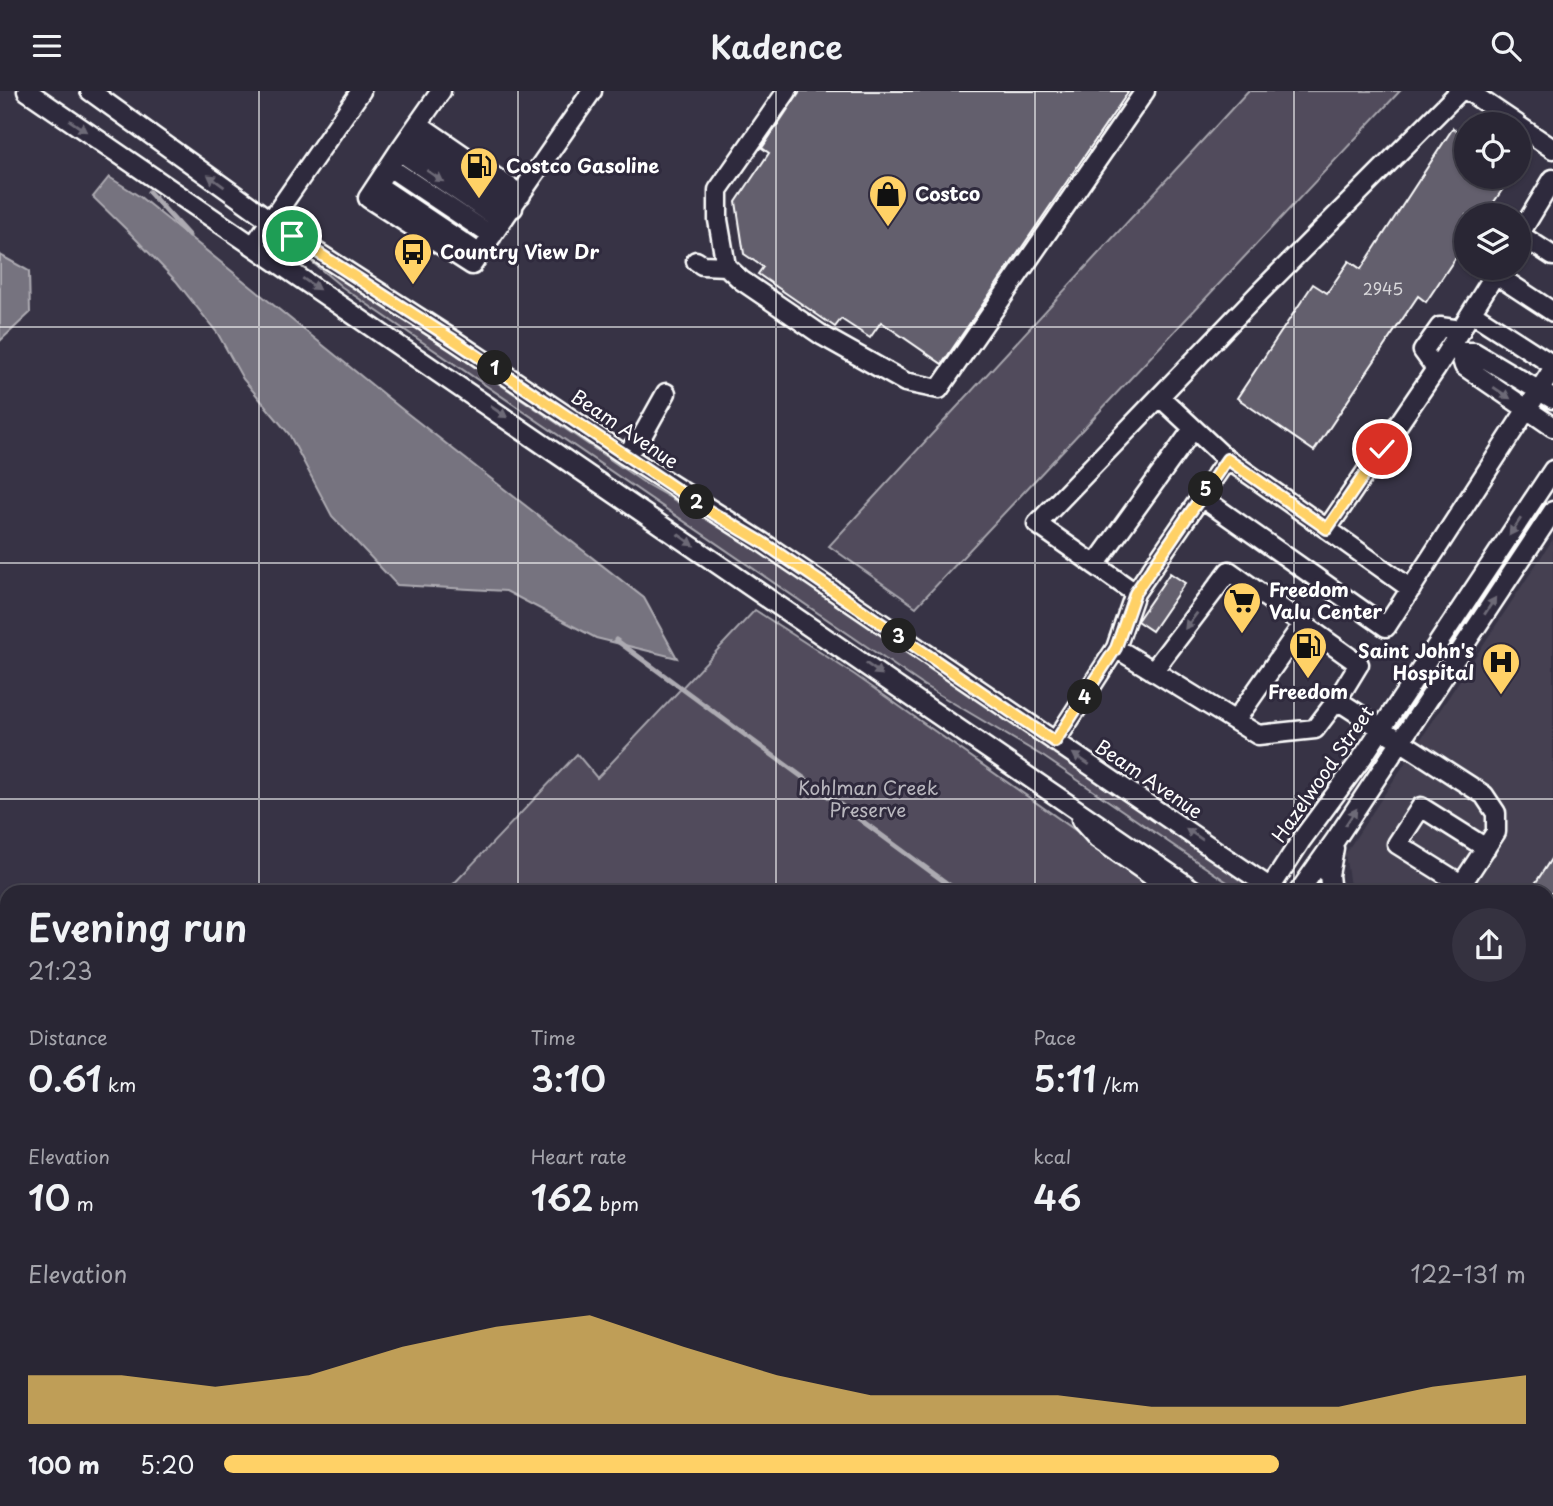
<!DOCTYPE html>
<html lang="en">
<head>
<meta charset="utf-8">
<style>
  :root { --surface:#292634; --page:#353240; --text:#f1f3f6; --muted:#a5a5ac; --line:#45434f; --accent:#ffd166 }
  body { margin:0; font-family:"Playpen Sans",sans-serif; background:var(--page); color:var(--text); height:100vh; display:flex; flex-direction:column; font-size:26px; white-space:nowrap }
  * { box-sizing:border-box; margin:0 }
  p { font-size:23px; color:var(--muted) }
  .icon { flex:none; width:38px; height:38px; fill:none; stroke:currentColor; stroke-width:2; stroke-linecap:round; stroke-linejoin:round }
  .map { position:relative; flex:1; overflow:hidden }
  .drawer { position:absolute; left:0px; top:794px; width:1554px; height:621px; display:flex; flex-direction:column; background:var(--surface); border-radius:21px 21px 0 0; box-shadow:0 2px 5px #0004,0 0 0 2px var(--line) }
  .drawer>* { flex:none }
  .fabs { position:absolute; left:1454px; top:21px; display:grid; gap:14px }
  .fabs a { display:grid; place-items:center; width:77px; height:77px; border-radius:50%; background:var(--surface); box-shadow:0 2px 5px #0004,0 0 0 2px var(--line); font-size:35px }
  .pin { position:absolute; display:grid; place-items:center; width:60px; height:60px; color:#fff; margin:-30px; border:4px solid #fff; border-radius:50%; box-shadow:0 2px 7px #0007 }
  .km { position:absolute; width:35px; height:35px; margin:-18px; border-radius:50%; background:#222; color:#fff; font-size:19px; line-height:35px; text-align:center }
  .round { display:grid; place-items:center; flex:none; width:74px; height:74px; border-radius:37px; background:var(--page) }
  .summary { display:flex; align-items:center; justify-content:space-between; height:119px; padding:0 28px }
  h1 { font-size:38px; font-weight:600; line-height:52px }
  .stats { display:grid; grid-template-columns:repeat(3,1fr); gap:10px; height:119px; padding:7px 28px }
  .stats div { display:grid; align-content:center }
  .stats b { font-size:35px; font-weight:600 }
  .stats small { font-size:19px; font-weight:400 }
  .stats p { font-size:19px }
  .chart { height:196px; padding:14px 28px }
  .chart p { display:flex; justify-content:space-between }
  .chart svg { width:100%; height:126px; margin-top:7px; fill:var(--accent); opacity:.7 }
  ul { padding:0 28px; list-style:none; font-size:23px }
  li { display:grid; grid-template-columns:112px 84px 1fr; align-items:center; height:52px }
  li i { height:18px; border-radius:9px; background:var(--accent) }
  header { display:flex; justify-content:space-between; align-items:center; height:91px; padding:0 28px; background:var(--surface); font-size:32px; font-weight:600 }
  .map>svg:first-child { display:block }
  .built { fill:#444051 }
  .green { fill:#514c5c; stroke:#a8a6ae; stroke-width:2 }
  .water { fill:#76737f; stroke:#adabb2; stroke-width:2 }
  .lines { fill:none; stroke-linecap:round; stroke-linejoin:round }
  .stream { stroke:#adabb2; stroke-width:5 }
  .building { fill:#635f6d; stroke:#fff; stroke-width:2 }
  .minor-casing { stroke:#fff; stroke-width:23 }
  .minor { stroke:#2f2a3d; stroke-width:18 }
  .oneway { fill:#6d6a77 }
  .route-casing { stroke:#fff; stroke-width:14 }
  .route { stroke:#ffd166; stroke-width:9 }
  .grid { fill:none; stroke:#fff; stroke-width:2; stroke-opacity:0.55 }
  .labels { text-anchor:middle; stroke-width:6; stroke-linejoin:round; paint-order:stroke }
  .number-label { font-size:16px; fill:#d8d7da }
  .poi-label { font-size:19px; font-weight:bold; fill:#fff; stroke:#2f2a3d; text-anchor:start }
  .street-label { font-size:19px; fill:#fff; stroke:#2f2a3d }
  .park-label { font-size:19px; fill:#b9b7be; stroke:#2f2a3d }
</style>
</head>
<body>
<header><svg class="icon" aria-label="menu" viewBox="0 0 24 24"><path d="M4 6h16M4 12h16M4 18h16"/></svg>Kadence<svg class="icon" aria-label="search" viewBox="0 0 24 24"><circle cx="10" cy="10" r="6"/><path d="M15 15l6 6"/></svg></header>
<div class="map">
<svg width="1553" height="1415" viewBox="0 0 1553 1415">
  <rect width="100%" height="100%" fill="#373345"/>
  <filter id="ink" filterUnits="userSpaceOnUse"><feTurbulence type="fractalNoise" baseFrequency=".0143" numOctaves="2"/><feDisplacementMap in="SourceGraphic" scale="14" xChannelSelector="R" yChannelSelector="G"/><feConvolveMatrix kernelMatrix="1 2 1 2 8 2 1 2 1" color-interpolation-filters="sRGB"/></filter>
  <g filter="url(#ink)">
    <path class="built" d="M 1553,448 L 1553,953 L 1547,948 L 1547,802 L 1351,801 L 1345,763 Z"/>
    <path class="green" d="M 1248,0 L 1400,0 L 916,516 L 829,455 Z
      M 315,167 L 646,393 L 734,443 L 806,489 L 1216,770 L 1240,787 L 1247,796 L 1243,798 L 1230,793 L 1044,666 L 923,594 L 342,196 L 312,171 Z
      M 755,519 L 855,584 L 1163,801 L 445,802 L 577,663 L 597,687 Z
      M 7,1260 L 7,1409 L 67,1409 L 61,1415 L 0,1415 L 0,1267 Z"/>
    <path class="water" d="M 109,86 L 139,105 L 403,319 L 644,507 L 677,567 L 596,547 L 506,500 L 397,494 L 332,425 L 289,343 L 243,288 L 218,243 L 176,190 L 131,143 L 93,106 Z
      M 0,164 L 29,180 L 30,222 L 0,250 Z"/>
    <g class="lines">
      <path class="stream" d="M 149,101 L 189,145
        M 616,549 L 960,802
        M 1057,1409 L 1062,1415"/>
    </g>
    <path class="building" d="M 800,0 L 1129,0 L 942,273 L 881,231 L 870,247 L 841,228 L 835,236 L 758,183 L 763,176 L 744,163 L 736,111 L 769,62 L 762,57 Z
      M 1453,37 L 1466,47 L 1466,86 L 1511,86 L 1485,124 L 1466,124 L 1466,151 L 1426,211 L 1418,205 L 1314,360 L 1237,307 L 1313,193 L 1327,202 L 1349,170 L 1361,178 Z
      M 1170,482 L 1185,492 L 1152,540 L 1137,530 Z
      M 1553,765 L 1553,802 L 1529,802 Z"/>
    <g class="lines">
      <defs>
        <path id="minor" d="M 27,0 L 1198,802
          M 90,0 L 292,145 L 455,250 L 625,364 L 762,451 L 1278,802
          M 441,0 L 399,60 L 502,130 L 592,0
          M 1460,0 L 1261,200 L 1037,433 L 1135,502 L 1201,406 L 1386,536 L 1553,278
          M 1468,0 L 1517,33
          M 418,33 L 521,104
          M 1519,35 L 1553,58
          M 409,46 L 513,117
          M 399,60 L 368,107 L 472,174 L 502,130
          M 389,76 L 492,145
          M 377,94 L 480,163
          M 1519,143 L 1553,165
          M 1519,144 L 1553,88
          M 254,154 L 361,0
          M 696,170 L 702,174 L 726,175 L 741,189 L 823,245 L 905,291 L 939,298 L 1145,0
          M 726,175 L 718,129 L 718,99 L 787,0
          M 1495,183 L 1553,221
          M 1472,222 L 1553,274
          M 1451,255 L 1460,261 L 1474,261 L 1553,308
          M 1460,261 L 1464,275 L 1553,336
          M 1436,278 L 1423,260 L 1440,236 L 1461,239
          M 1160,306 L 1223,365 L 1327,438 L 1436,278 L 1499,177
          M 625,364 L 641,347 L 666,302
          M 1201,406 L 1227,368
          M 1327,438 L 1411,498
          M 1095,474 L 1193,338
          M 1116,557 L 1135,502
          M 1153,580 L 1229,480 L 1359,573 L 1337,609
          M 1235,630 L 1303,533
          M 1055,651 L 1116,557 L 1258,644 L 1315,638 L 1337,609 L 1484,704 L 1496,722 L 1496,741 L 1456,802
          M 1081,729 L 1097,747 L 1176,802
          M 1461,793 L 1397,753 L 1421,716 L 1486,757
          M 1267,802 L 1300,751 L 1362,667 L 1553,379
          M 1298,802 L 1336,748 L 1553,420
          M 1331,802 L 1329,784 L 1334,757
          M 1547,933 L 1553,937
          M 1547,984 L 1553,988
          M 1547,1039 L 1553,1043
          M 1547,1106 L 1553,1110
          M 1547,1204 L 1553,1219
          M 1268,1409 L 1277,1415
          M 1445,1409 L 1454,1415
          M 890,1415 L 894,1409"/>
      </defs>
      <use href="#minor" class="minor-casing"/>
      <use href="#minor" class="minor"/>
    </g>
    <defs><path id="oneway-solid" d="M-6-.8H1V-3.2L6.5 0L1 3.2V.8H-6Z" transform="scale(1.75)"/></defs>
    <g class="oneway">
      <use href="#oneway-solid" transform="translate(78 35) rotate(34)"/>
      <use href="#oneway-solid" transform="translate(435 85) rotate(34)"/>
      <use href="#oneway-solid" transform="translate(216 90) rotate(-144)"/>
      <use href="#oneway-solid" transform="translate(311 193) rotate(34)"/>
      <use href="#oneway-solid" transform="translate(1502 302) rotate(34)"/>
      <use href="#oneway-solid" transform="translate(499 321) rotate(34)"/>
      <use href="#oneway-solid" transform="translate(1515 436) rotate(124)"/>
      <use href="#oneway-solid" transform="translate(686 449) rotate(35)"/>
      <use href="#oneway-solid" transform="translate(1490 515) rotate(-57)"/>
      <use href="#oneway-solid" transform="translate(1191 530) rotate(127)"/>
      <use href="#oneway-solid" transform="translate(874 578) rotate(35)"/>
      <use href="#oneway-solid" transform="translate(1081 668) rotate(-146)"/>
      <use href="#oneway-solid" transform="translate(1351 726) rotate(-56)"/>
      <use href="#oneway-solid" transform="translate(1194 743) rotate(-146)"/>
    </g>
  </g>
  <g class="lines" filter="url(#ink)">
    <defs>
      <path id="route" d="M 292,145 L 455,250 L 706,418 L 762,451 L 1055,651 L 1116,557 L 1135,502 L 1227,368 L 1327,438 L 1382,358"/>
    </defs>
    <use href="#route" class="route-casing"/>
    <use href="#route" class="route"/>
  </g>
  <path class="grid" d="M 259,0 L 259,802M 518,0 L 518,802M 776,0 L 776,802M 1035,0 L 1035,802M 1294,0 L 1294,802M 0,236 L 1553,236M 0,472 L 1553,472M 0,708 L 1553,708M 0,943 L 7,943M 1547,943 L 1553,943M 0,1179 L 7,1179M 1547,1179 L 1553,1179M 259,1409 L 259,1415M 518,1409 L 518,1415M 776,1409 L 776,1415M 1035,1409 L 1035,1415M 1294,1409 L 1294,1415"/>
  <defs>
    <symbol id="fuel-pin" viewBox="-11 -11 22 30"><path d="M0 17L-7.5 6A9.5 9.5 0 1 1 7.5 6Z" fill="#ffd166" stroke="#2f2a3d"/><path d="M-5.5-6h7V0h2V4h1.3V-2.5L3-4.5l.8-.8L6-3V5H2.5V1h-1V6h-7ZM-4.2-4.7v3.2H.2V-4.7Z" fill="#111"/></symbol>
    <symbol id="shop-pin" viewBox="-11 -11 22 30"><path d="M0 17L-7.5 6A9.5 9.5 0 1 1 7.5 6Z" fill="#ffd166" stroke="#2f2a3d"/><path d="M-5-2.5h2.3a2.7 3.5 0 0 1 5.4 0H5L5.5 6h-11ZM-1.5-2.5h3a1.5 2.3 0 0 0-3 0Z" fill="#111"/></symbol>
    <symbol id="bus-pin" viewBox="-11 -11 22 30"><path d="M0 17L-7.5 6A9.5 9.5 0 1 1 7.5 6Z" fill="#ffd166" stroke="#2f2a3d"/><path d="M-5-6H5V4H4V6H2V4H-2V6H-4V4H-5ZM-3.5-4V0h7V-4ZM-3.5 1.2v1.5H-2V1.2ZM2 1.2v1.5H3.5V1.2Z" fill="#111"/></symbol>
    <symbol id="supermarket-pin" viewBox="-11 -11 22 30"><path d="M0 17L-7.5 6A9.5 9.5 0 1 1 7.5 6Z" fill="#ffd166" stroke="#2f2a3d"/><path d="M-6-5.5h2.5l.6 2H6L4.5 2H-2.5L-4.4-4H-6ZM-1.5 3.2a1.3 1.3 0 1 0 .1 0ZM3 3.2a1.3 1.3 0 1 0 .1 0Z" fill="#111"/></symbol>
    <symbol id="hospital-pin" viewBox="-11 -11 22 30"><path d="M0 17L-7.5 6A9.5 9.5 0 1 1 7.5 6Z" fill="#ffd166" stroke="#2f2a3d"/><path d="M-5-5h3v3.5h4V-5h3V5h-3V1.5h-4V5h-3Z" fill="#111"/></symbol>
  </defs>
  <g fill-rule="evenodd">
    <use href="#fuel-pin" x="457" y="53" width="44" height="60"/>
    <use href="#shop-pin" x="866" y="81" width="44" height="60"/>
    <use href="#bus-pin" x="391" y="139" width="44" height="60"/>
    <use href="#supermarket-pin" x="1220" y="488" width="44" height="60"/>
    <use href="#fuel-pin" x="1286" y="533" width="44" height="60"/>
    <use href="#hospital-pin" x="1479" y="549" width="44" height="60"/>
  </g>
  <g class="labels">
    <g class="number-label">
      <text x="1383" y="204">2945</text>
    </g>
    <g class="poi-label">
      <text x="506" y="82">Costco Gasoline</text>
      <text x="915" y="110">Costco</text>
      <text x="440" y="168">Country View Dr</text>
      <text x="1269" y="506">Freedom<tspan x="1269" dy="22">Valu Center</tspan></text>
      <text x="1474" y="567" text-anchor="end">Saint John's<tspan x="1474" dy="22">Hospital</tspan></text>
      <text x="1308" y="608" text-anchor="middle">Freedom</text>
    </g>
    <g class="street-label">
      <text transform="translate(625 338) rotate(34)" y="7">Beam Avenue</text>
      <text transform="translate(1323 683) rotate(-55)" y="7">Hazelwood Street</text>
      <text transform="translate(1149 688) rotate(34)" y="7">Beam Avenue</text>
    </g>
    <g class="park-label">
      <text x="868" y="704">Kohlman Creek<tspan x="868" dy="22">Preserve</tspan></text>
    </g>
  </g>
</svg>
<div class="fabs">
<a><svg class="icon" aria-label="locate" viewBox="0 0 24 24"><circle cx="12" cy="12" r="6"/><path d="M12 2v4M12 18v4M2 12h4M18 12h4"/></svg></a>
<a><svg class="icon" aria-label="layers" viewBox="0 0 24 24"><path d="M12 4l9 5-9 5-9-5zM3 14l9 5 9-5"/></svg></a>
</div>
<div class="pin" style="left:292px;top:145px;background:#1e9e55"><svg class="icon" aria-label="arrive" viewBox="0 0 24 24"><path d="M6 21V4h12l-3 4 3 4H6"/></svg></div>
<div class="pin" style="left:1382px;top:358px;background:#d93025"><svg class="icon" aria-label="check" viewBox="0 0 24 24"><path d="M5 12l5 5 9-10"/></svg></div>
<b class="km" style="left:495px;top:277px">1</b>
<b class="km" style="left:697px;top:411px">2</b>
<b class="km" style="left:899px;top:545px">3</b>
<b class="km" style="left:1085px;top:606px">4</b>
<b class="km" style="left:1206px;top:398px">5</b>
<section class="drawer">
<div class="summary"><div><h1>Evening run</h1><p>21:23</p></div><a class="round"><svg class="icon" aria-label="share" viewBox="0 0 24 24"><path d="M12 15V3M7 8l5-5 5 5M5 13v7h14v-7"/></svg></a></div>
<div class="stats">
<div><p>Distance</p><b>0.61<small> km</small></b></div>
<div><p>Time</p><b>3:10</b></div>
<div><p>Pace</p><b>5:11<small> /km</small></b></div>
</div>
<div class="stats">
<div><p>Elevation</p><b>10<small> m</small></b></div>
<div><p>Heart rate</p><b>162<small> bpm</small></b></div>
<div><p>kcal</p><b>46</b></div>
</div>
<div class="chart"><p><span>Elevation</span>122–131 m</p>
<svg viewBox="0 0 160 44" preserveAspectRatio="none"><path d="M0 44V27L10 27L20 31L30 27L40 17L50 10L60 6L70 17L80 27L90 34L100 34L110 34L120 38L130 38L140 38L150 31L160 27V44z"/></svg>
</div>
<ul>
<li><b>100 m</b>5:20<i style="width:81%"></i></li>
</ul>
</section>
</div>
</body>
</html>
